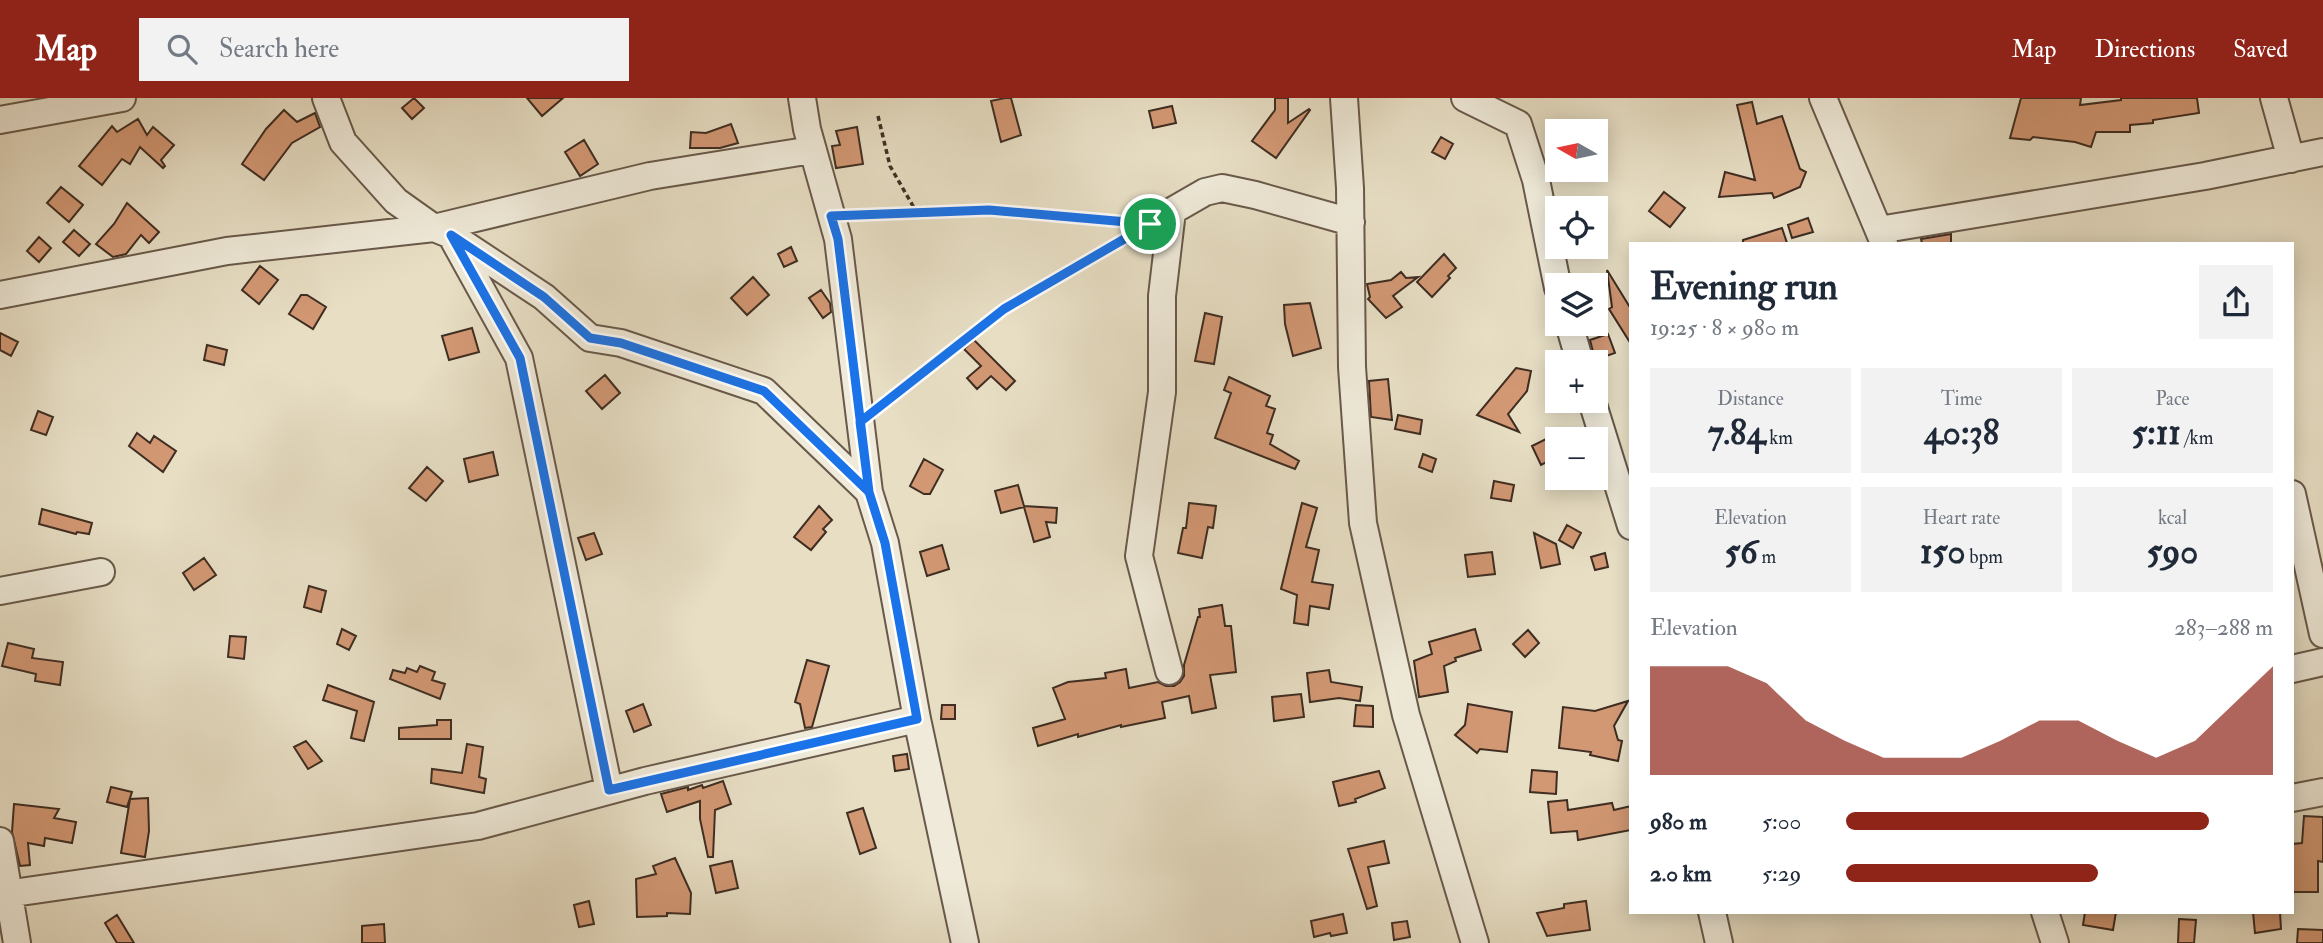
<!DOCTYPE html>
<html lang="en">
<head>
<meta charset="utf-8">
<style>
  :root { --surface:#fff; --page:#f2f2f3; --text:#1f2937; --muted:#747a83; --accent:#8f2418 }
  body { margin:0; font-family:"IM FELL Double Pica",serif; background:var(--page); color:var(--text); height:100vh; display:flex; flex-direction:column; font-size:26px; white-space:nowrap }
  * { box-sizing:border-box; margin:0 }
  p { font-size:23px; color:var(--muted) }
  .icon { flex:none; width:38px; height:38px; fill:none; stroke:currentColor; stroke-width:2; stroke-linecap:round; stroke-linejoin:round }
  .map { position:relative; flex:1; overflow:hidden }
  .panel { position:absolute; left:1629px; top:144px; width:665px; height:672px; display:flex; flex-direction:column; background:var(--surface); border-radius:0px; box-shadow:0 4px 18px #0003 }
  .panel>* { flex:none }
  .needle { width:46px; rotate:279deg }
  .tools { position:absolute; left:1545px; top:21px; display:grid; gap:14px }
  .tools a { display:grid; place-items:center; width:63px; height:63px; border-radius:0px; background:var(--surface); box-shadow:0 4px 18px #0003; font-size:35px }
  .pin { position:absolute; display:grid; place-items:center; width:60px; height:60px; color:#fff; margin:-30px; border:4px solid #fff; border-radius:50%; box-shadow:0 2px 7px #0007 }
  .round { display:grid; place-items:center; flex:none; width:74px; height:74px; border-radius:0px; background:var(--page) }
  .overview { display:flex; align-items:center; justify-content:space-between; height:119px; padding:0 21px }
  h1 { font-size:38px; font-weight:700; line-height:52px }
  .metrics { display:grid; grid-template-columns:repeat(3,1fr); gap:10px; height:119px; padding:7px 21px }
  .metrics div { display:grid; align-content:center; border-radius:0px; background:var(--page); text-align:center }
  .metrics b { font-size:35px; font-weight:700 }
  .metrics small { font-size:19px; font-weight:400 }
  .metrics p { font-size:19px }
  .chart { height:196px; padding:14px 21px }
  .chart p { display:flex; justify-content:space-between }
  .chart svg { width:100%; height:126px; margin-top:7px; fill:var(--accent); opacity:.7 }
  ul { padding:0 21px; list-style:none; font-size:23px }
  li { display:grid; grid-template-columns:112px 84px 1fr; align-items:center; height:52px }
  li i { height:18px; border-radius:9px; background:var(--accent) }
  header { display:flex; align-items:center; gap:42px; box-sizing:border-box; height:98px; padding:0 35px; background:var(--accent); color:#fff }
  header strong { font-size:33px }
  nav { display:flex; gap:38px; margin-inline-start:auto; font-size:24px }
  .search { width:490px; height:63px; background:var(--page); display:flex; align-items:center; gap:18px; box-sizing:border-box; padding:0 24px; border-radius:0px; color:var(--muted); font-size:26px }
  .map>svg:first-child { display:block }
  .building { fill:#d29874; stroke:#3f2d22; stroke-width:2 }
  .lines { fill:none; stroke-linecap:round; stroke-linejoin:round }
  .minor-casing { stroke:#69594a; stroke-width:30 }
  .path { stroke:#3f2d22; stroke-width:3.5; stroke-dasharray:5 3.5; stroke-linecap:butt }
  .minor { stroke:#efead9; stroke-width:26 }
  .route-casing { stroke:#fff; stroke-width:14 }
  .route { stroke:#1a73e8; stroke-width:9 }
</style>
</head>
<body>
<header>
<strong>Map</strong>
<div class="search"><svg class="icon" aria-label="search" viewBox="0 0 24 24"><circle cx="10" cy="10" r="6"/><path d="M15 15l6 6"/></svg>Search here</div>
<nav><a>Map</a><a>Directions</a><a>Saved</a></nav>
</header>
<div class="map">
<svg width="2323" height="845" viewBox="0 0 2323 845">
  <rect width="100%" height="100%" fill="#e7dec4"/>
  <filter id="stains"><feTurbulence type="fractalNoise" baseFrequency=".00286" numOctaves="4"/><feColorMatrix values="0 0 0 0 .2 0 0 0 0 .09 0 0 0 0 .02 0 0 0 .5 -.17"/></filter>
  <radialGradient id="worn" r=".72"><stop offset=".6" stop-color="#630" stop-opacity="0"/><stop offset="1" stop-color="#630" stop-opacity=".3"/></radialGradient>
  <path class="building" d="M 414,0 L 424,10 L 412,21 L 402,10 Z
    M 527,0 L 563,0 L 542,18 Z
    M 1005,0 L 1011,0 L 1021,37 L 1001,44 L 991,3 Z
    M 1275,0 L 1288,0 L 1288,25 L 1309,11 L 1310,12 L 1276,60 L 1252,43 L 1275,12 Z
    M 2021,0 L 2081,0 L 2080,7 L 2121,2 L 2121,0 L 2197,0 L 2199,15 L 2153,22 L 2153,25 L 2130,27 L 2130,34 L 2096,34 L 2091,49 L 2075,44 L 2033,39 L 2030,42 L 2010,40 Z
    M 1752,4 L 1757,26 L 1782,18 L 1800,71 L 1806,74 L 1800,89 L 1774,100 L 1772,95 L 1719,99 L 1725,74 L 1755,82 L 1737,7 Z
    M 1172,8 L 1176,25 L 1153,30 L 1149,13 Z
    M 284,12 L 297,24 L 315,15 L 320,29 L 292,45 L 264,82 L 242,66 L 266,31 Z
    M 138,21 L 147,37 L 153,29 L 174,47 L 161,62 L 165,68 L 163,70 L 140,49 L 130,66 L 122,61 L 102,87 L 79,68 L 112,28 L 117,34 Z
    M 731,26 L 738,45 L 720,50 L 690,50 L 691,34 L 706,35 Z
    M 857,29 L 863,66 L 836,70 L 832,48 L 840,47 L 836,33 Z
    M 1441,39 L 1453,46 L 1445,61 L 1432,54 Z
    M 584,42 L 598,66 L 580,78 L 565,54 Z
    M 61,89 L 83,107 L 69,124 L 47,105 Z
    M 1664,94 L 1685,110 L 1670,129 L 1649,113 Z
    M 127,105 L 159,134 L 149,145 L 141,137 L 126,156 L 113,159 L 96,146 L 114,126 Z
    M 1808,120 L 1813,134 L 1792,140 L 1788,127 Z
    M 1782,130 L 1787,145 L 1743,145 L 1743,142 Z
    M 74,132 L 90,146 L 79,158 L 63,144 Z
    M 1951,136 L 1951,145 L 1922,145 L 1921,141 Z
    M 39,139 L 51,150 L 39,164 L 27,153 Z
    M 791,149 L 797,163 L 784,169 L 778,156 Z
    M 1444,156 L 1456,170 L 1448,178 L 1450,180 L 1432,199 L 1417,184 Z
    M 260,168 L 278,182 L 259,206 L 242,192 Z
    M 1607,172 L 1631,211 L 1631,246 L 1609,211 L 1612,209 Z
    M 1401,174 L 1406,180 L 1418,179 L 1393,198 L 1402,209 L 1386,220 L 1368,201 L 1370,199 L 1367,186 L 1391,182 Z
    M 753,179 L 769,197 L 747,217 L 731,200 Z
    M 821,192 L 830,205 L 831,214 L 823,220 L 809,200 Z
    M 301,197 L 307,197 L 326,209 L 313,231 L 289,216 Z
    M 1310,205 L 1321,250 L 1293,258 L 1285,226 L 1284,207 Z
    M 1205,215 L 1222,219 L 1214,266 L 1195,263 Z
    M 472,230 L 479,254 L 449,262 L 442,238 Z
    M 0,235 L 18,244 L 11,258 L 0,252 Z
    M 1608,236 L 1615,255 L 1595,262 L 1590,242 Z
    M 974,242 L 1015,283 L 1006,292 L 991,278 L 977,291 L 967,280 L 981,268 L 964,251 Z
    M 207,247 L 227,252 L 224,267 L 204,262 Z
    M 1516,270 L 1531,273 L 1527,293 L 1508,316 L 1519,334 L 1477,317 Z
    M 605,277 L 620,295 L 602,311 L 586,293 Z
    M 1229,279 L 1270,298 L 1266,308 L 1275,311 L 1267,335 L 1273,337 L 1270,346 L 1299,363 L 1295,371 L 1215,340 L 1231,295 L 1224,292 Z
    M 1388,281 L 1392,322 L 1371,319 L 1369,283 Z
    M 38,313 L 53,319 L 46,337 L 31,332 Z
    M 1398,317 L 1422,322 L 1420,336 L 1395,331 Z
    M 137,335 L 150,345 L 154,338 L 176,353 L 163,374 L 129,348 Z
    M 1546,341 L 1555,360 L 1541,367 L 1532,348 Z
    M 493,354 L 498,377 L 469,384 L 464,361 Z
    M 1423,356 L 1436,361 L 1432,374 L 1419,369 Z
    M 924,361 L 943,372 L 930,396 L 924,396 L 910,388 Z
    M 427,369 L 443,383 L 426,403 L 409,390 Z
    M 1494,383 L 1514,387 L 1511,403 L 1491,400 Z
    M 1018,387 L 1024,408 L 1057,410 L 1056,425 L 1046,424 L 1050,439 L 1034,444 L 1024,409 L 1001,415 L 995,393 Z
    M 1189,405 L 1216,408 L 1213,430 L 1208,429 L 1202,460 L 1178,455 L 1183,430 L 1186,430 Z
    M 1302,405 L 1317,410 L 1306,449 L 1319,452 L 1312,484 L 1333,487 L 1329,511 L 1310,508 L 1308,527 L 1294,525 L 1297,497 L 1281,491 Z
    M 819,408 L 832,422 L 823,431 L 826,434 L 811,452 L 794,439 Z
    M 42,411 L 92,425 L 89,436 L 77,434 L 76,436 L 39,426 Z
    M 1567,427 L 1581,435 L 1573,450 L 1559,442 Z
    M 594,435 L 602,456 L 586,462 L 578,440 Z
    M 1534,435 L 1556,446 L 1560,466 L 1541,470 Z
    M 942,447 L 949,471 L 927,478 L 920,454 Z
    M 1492,454 L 1495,476 L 1468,479 L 1465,457 Z
    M 1605,455 L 1608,469 L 1595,472 L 1591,459 Z
    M 204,460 L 216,477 L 194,492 L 183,475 Z
    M 309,488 L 326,493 L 321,514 L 304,509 Z
    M 1222,507 L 1225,528 L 1231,528 L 1236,574 L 1210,577 L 1216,610 L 1192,615 L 1189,598 L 1162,604 L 1165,620 L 1121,629 L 1121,627 L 1078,639 L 1078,636 L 1038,648 L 1033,630 L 1065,621 L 1053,590 L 1068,584 L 1106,580 L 1105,575 L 1126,571 L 1129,590 L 1158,584 L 1166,588 L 1174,588 L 1180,584 L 1184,578 L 1184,567 L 1198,519 L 1200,519 L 1199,511 Z
    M 342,531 L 356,538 L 349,552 L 337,546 Z
    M 1475,531 L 1481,552 L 1455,560 L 1456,563 L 1444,568 L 1448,594 L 1419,599 L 1414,563 L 1432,556 L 1429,544 Z
    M 1528,532 L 1539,545 L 1525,559 L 1513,546 Z
    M 230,538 L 246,539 L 244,561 L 228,559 Z
    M 8,545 L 34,551 L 32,560 L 63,564 L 60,587 L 35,583 L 36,576 L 2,568 Z
    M 807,562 L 829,568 L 812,629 L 805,630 L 800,606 L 795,604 Z
    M 420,568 L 435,574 L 432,582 L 445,586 L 440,601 L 390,581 L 393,572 L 405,575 L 407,570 L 417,574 Z
    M 1329,572 L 1331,584 L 1362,589 L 1360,603 L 1339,600 L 1310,604 L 1307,575 Z
    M 328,587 L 374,604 L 364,643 L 351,640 L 357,613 L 323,602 Z
    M 1301,596 L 1304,619 L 1274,623 L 1272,599 Z
    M 1628,603 L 1614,628 L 1618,642 L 1622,643 L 1618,663 L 1590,657 L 1591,654 L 1559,650 L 1563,609 L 1595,613 Z
    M 643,606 L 651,627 L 634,634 L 626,613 Z
    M 1468,606 L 1512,614 L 1507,654 L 1480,651 L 1477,655 L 1455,637 L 1465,627 Z
    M 942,607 L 955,607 L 955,621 L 941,621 Z
    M 1356,607 L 1373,608 L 1373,629 L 1354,628 Z
    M 437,622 L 451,622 L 451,641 L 399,641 L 399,630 L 437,627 Z
    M 306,643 L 322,663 L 308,671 L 294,649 Z
    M 467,646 L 483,649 L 479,679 L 486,681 L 484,695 L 431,685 L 432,671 L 462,675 Z
    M 907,656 L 909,671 L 895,673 L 893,658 Z
    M 1532,672 L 1557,674 L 1556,696 L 1530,694 Z
    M 1379,673 L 1385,690 L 1355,701 L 1356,704 L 1339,708 L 1333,684 Z
    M 723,683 L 731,706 L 715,712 L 713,759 L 708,759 L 700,721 L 700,703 L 667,714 L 661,696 L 688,689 L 688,692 L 702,687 L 703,690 Z
    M 111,689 L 132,694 L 127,709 L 107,704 Z
    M 148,700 L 149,733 L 145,759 L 121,755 L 130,701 Z
    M 1567,702 L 1568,712 L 1612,705 L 1614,712 L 1631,708 L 1631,732 L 1578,742 L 1577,733 L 1551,735 L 1548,704 Z
    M 14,706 L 59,711 L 54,720 L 76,724 L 72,745 L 45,740 L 44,748 L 28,745 L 30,767 L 20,768 L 12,734 Z
    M 863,710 L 876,750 L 860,756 L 847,715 Z
    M 2304,718 L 2323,719 L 2323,764 L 2318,763 L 2318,794 L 2292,794 L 2292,746 L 2302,745 Z
    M 1384,743 L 1389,765 L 1368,769 L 1377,808 L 1367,811 L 1348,751 Z
    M 675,760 L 691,795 L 690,816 L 667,815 L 667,818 L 637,819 L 636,781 L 656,776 L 653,768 Z
    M 732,763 L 738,790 L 716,795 L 710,768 Z
    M 589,803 L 594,826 L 579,829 L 574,807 Z
    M 1586,803 L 1590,832 L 1547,838 L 1537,815 L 1564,810 L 1564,806 Z
    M 2085,814 L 2116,814 L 2113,832 L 2083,827 Z
    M 2253,814 L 2280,814 L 2281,831 L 2255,835 Z
    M 1343,816 L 1347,835 L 1331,838 L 1330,835 L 1314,839 L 1311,823 Z
    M 117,817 L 134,845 L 117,845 L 105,825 Z
    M 2179,821 L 2196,822 L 2194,845 L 2178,845 Z
    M 1407,823 L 1410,839 L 1394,842 L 1392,825 Z
    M 384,826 L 385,845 L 362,845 L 362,828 Z
    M 2298,831 L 2323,832 L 2323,845 L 2297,845 Z"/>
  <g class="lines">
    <defs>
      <path id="minor" d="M 326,0 L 343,44 L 396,103 L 434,130 L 451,137 L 519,260 L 609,692
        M 802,0 L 807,31 L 838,141 L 869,394 L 885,445 L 917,621 L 965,845
        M 1344,0 L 1350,90 L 1352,269 L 1363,425 L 1406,617 L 1475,845
        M 1465,0 L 1518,26 L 1536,82 L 1558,190
        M 1823,0 L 1884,145
        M 2274,0 L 2291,61
        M 0,22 L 122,0
        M 1879,132 L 2205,78 L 2323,54
        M 455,140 L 544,199 L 590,240 L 621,245 L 764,293 L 869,394
        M 0,197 L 227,153 L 434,130 L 650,78 L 812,52
        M 1569,226 L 1580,264
        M 1592,303 L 1631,428
        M 2292,396 L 2323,536
        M 0,493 L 101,474
        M 2292,571 L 2323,564
        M 1169,573 L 1139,458 L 1162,294 L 1162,198 L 1172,113 L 1205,94 L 1222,90 L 1255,97 L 1351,124
        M 2292,700 L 2323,694
        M 0,743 L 17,845
        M 0,797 L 478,728 L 645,683 L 917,621
        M 1712,814 L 1719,845
        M 2045,814 L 2055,845"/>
    </defs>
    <use href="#minor" class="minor-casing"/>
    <path class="path" d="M 878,18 L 890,68 L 917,115
      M 852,118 L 989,112 L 1148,126
      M 881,307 L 1004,211 L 1150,126"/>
    <use href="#minor" class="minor"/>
  </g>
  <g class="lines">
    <defs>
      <path id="route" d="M 1150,126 L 1004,211 L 860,324 L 869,394 L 764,293 L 621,245 L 590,240 L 544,199 L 451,137 L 520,260 L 609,692 L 917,621 L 885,445 L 869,394 L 838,141 L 831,118 L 989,112 L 1150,126"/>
    </defs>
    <use href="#route" class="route-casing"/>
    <use href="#route" class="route"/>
  </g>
  <rect width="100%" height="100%" filter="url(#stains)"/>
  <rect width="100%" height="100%" fill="url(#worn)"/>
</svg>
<div class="tools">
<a><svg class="needle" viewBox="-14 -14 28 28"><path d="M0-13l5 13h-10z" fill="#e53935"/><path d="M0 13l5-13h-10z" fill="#747a83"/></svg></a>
<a><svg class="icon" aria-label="locate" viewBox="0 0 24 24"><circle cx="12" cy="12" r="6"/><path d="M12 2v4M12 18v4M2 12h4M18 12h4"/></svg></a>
<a><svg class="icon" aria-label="layers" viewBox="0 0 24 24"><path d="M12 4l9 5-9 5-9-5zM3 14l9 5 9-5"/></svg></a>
<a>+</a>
<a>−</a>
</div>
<div class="pin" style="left:1150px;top:126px;background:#1e9e55"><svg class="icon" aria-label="arrive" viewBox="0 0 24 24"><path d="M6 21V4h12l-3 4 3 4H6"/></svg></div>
<section class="panel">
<div class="overview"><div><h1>Evening run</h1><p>19:25 · 8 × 980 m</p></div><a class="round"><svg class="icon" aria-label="share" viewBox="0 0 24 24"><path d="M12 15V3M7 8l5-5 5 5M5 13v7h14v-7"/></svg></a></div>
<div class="metrics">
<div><p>Distance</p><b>7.84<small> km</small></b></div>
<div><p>Time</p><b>40:38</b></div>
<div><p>Pace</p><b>5:11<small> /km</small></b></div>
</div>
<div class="metrics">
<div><p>Elevation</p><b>56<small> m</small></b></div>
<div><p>Heart rate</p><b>150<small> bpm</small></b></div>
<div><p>kcal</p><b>590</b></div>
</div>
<div class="chart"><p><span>Elevation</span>283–288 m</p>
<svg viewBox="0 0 160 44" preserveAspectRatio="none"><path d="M0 44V6L10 6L20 6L30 12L40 25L50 32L60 38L70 38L80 38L90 32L100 25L110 25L120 32L130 38L140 32L150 19L160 6V44z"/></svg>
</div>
<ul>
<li><b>980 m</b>5:00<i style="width:85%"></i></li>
<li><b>2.0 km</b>5:29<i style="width:59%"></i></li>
</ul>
</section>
</div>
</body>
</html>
